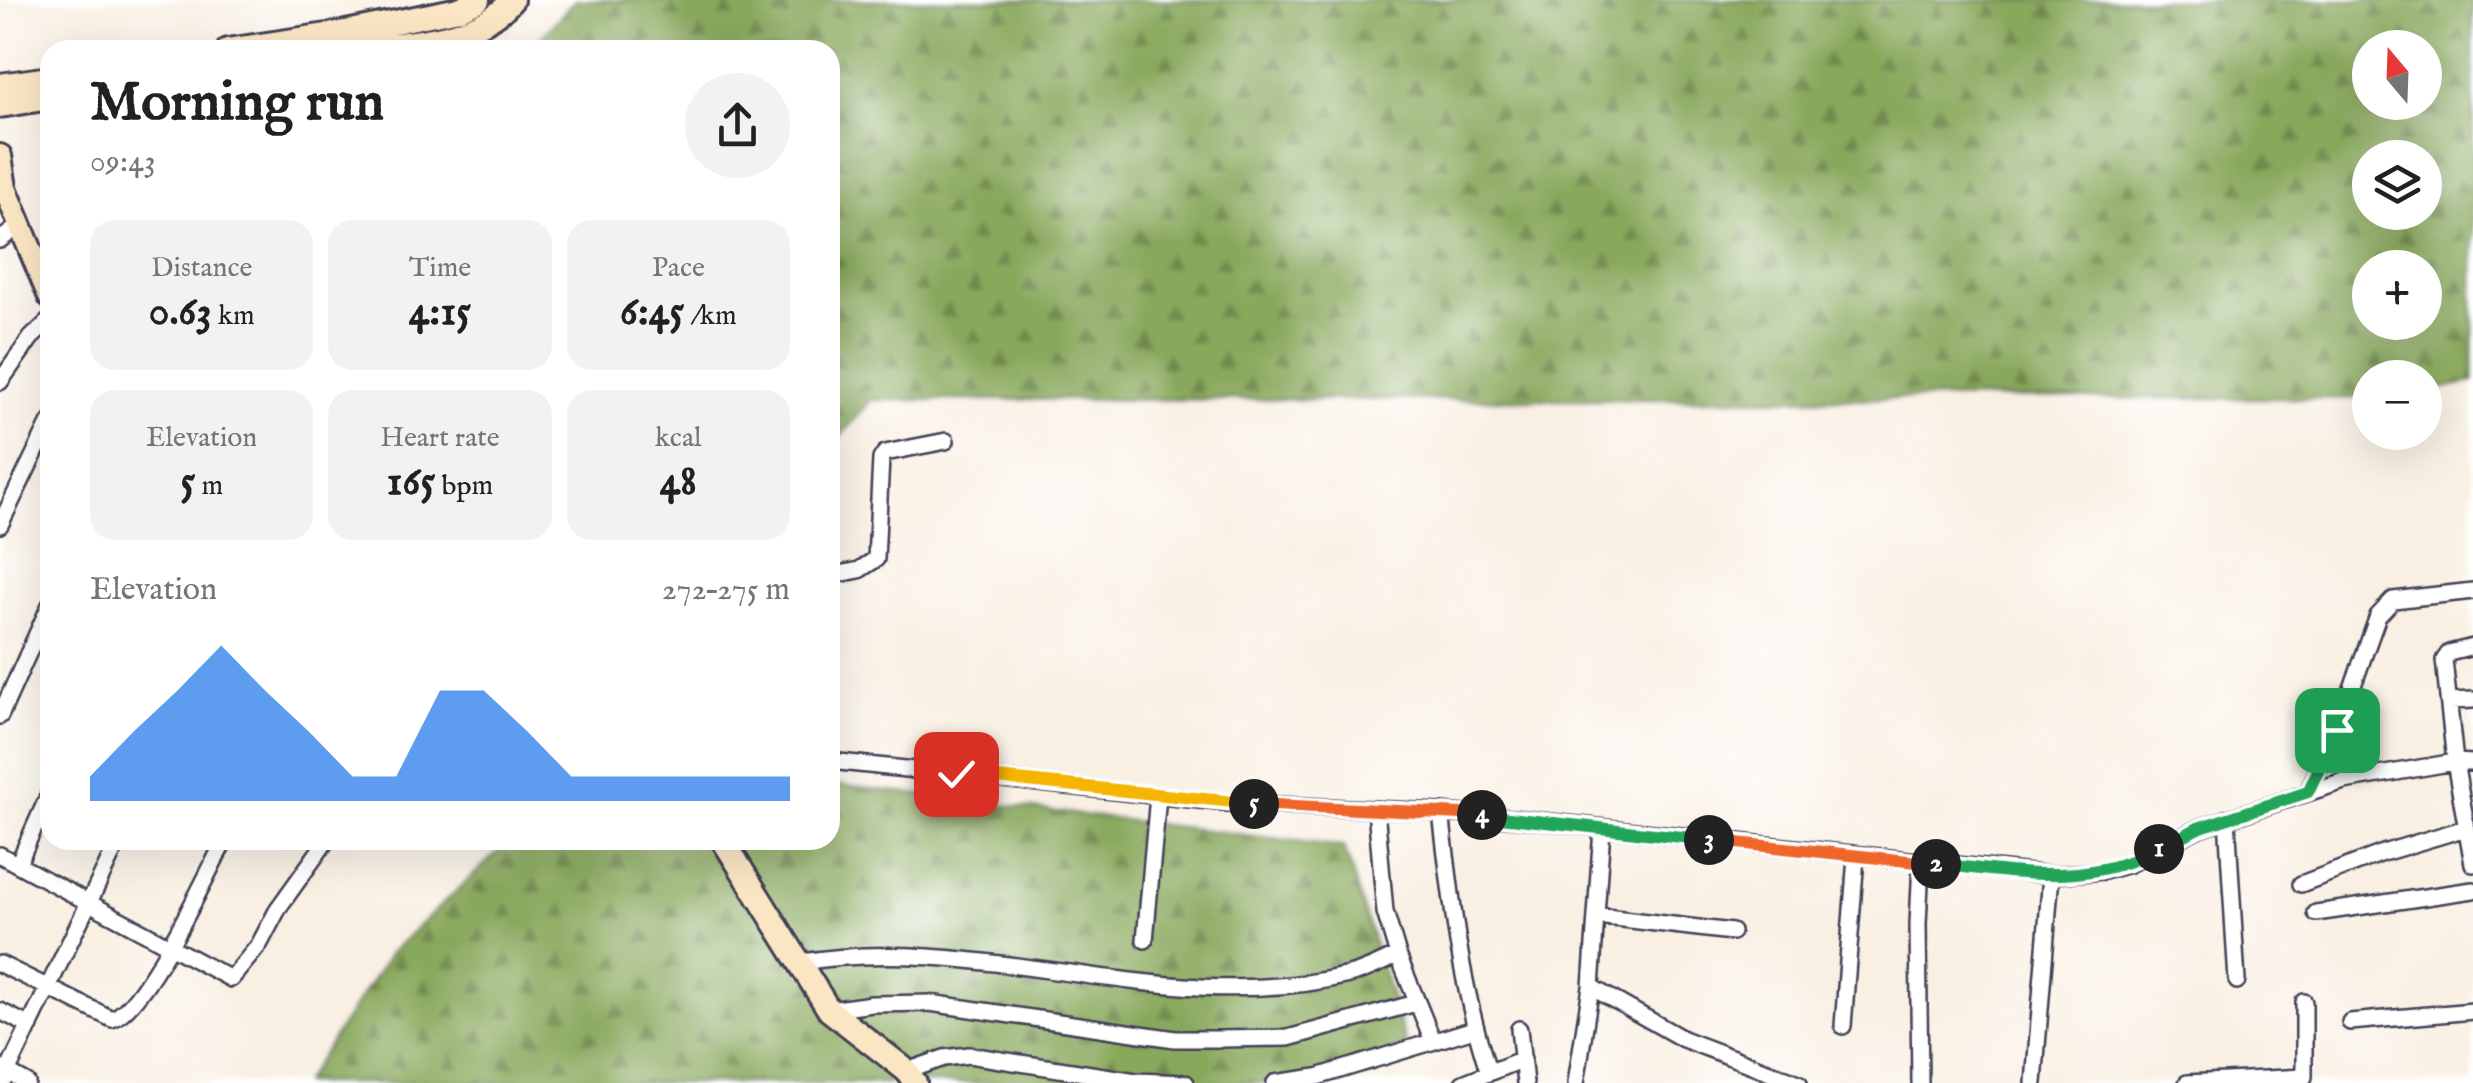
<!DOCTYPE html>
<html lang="en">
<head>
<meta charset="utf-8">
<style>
  :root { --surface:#fff; --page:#f2f2f2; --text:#202124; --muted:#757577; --accent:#1a73e8 }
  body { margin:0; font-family:"IM FELL English",serif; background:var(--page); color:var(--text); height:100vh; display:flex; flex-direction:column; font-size:38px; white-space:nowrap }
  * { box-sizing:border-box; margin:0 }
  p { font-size:32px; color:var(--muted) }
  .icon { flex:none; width:55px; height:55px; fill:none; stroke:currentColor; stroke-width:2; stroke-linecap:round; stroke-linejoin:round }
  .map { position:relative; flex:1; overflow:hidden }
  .side { position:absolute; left:40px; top:40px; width:800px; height:810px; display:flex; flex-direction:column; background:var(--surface); border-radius:30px; box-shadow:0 10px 40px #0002 }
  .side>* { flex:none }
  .needle { width:65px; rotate:341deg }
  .controls { position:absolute; left:2352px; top:30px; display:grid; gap:20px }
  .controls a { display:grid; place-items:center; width:90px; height:90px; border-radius:50%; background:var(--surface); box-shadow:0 10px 40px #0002; font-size:50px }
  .pin { position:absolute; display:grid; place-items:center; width:85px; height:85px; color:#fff; margin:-42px; border-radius:20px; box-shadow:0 5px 15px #0006 }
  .km { position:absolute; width:50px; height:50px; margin:-25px; border-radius:50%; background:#222; color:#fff; font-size:28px; line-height:50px; text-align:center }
  .round { display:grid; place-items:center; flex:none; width:105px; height:105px; border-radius:52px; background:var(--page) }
  .summary { display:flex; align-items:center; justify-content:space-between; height:170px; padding:0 50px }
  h1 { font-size:55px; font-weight:700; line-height:75px }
  .stats { display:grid; grid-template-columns:repeat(3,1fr); gap:15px; height:170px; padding:10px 50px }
  .stats div { display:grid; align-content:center; border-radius:25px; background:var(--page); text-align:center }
  .stats b { font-size:42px; font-weight:700 }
  .stats small { font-size:28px; font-weight:400 }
  .stats p { font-size:28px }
  .chart { height:280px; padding:20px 50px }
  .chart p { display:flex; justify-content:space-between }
  .chart svg { width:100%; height:180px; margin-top:10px; fill:var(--accent); opacity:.7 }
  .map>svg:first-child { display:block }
  .forest { fill:url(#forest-firs); stroke:#55654c; stroke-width:2.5; fill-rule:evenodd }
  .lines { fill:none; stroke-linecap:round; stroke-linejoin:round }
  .street-casing { stroke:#424154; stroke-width:20 }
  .secondary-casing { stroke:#424154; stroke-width:28 }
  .street { stroke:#fff; stroke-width:15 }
  .secondary { stroke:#fbe6c4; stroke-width:22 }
  .split-1-casing { stroke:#fff; stroke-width:20 }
  .split-2-casing { stroke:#fff; stroke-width:20 }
  .split-3-casing { stroke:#fff; stroke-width:20 }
  .split-4-casing { stroke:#fff; stroke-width:20 }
  .split-5-casing { stroke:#fff; stroke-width:20 }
  .split-6-casing { stroke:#fff; stroke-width:20 }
  .split-7-casing { stroke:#fff; stroke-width:20 }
  .split-1 { stroke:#22a559; stroke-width:12 }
  .split-2 { stroke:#22a559; stroke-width:12 }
  .split-3 { stroke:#f0652b; stroke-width:12 }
  .split-4 { stroke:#22a559; stroke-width:12 }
  .split-5 { stroke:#f0652b; stroke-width:12 }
  .split-6 { stroke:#f5b400; stroke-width:12 }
  .split-7 { stroke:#f5b400; stroke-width:12 }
</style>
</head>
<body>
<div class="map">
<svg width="2473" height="1083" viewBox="0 0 2473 1083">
  <defs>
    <pattern id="forest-firs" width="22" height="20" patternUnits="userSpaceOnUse" patternTransform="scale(2.5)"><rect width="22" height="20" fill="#88a85c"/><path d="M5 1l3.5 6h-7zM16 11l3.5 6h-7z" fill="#6f884d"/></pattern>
  </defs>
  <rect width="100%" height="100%" fill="#fff"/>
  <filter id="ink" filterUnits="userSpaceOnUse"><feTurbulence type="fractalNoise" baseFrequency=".01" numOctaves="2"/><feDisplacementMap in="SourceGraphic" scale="20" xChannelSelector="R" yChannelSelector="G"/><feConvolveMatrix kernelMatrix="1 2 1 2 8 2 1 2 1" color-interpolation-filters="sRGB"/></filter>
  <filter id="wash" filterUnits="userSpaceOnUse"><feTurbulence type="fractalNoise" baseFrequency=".0048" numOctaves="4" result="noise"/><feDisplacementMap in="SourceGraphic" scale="40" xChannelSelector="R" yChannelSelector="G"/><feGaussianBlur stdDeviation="2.25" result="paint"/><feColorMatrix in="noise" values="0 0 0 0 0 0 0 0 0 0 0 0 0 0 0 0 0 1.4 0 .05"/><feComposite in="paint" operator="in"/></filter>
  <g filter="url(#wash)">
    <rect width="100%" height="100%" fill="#f9f0e3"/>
    <path class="forest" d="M 575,0 L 2473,0 L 2473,382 L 2425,392 L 2425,378 L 2370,378 L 2370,398 L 871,400 L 830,449 L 830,50 L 530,50 ZM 2370,48 L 2425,48 L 2425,102 L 2370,102 ZM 2370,158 L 2425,158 L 2425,212 L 2370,212 ZM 2370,268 L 2425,268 L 2425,322 L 2370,322 Z
      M 830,784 L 1344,847 L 1406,1044 L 1332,1083 L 303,1083 L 391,952 L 511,840 L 830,840 Z"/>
  </g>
  <g filter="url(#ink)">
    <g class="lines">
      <defs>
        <path id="street" d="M 0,240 L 19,226
          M 0,382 L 31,338 L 50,320
          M 0,525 L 50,422
          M 830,576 L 859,570 L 876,559 L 881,459 L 885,453 L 946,441
          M 2473,647 L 2449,653 L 2444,660 L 2455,762 L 2473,864
          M 2450,701 L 2473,700
          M 0,716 L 50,605
          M 830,761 L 1227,803 L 1441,812 L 1522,819 L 2051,875 L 2104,871 L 2129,864 L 2199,828 L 2344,781 L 2455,762 L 2473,763
          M 2308,792 L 2337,730 L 2378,616 L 2393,600 L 2473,591
          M 1376,809 L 1385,912 L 1398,955 L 1433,1041
          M 1441,812 C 1451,900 1461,988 1489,1073
          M 2227,818 L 2237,981
          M 0,855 L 231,979 L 259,945 L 279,907 L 327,840
          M 18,864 L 50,792
          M 2301,884 L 2383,853 L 2466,828
          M 2316,913 L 2473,890
          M 1597,916 L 1732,932
          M 1145,940 L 1158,796
          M 797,963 C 980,930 1166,1020 1349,975 C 1366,971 1382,962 1398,955
          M 0,964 L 112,1019 C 147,1006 205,877 225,840
          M 1591,987 L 1683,1039 L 1799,1083
          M 829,1010 L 872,1004 L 930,1003 L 1175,1039 L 1218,1039 L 1288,1038 L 1416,1003
          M 0,1011 L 30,1026
          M 2350,1022 L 2473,1011
          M 1843,1026 L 1856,857
          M 1519,1029 L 1525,1083
          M 0,1068 L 27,1083
          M 907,1071 L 944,1058 L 969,1055 L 1136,1081 L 1186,1083
          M 2,1083 L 119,840
          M 1275,1083 L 1317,1077 L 1474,1029
          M 1463,1083 L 1523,1059
          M 1576,1083 L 1591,987 L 1602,829
          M 1920,1083 L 1918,924 L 1921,863
          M 2034,1083 L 2051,875
          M 2187,1083 L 2304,1077 L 2304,1002"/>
        <path id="secondary" d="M 228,50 L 341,33 L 459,9 L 478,0
          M 351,50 C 403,42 476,43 512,0
          M 0,85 L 50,78
          M 0,106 L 50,98
          M 0,156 L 5,188 L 50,297
          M 723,840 L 829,1010 L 907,1071 L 915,1083"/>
      </defs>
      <use href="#street" class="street-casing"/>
      <use href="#secondary" class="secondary-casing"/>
      <use href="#street" class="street"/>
      <use href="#secondary" class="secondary"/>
    </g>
  </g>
  <g class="lines" filter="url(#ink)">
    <defs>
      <path id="split-1" d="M 2159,849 L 2198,828 L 2308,792 L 2337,730"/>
      <path id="split-2" d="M 1936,864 C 2018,872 2082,888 2159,849"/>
      <path id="split-3" d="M 1709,840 L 1936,864"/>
      <path id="split-4" d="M 1482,815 L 1709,840"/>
      <path id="split-5" d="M 1254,804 L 1482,815"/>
      <path id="split-6" d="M 1027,781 L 1254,804"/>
      <path id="split-7" d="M 956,774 L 1027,781"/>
    </defs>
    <use href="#split-1" class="split-1-casing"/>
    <use href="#split-2" class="split-2-casing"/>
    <use href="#split-3" class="split-3-casing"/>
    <use href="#split-4" class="split-4-casing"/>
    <use href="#split-5" class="split-5-casing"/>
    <use href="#split-6" class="split-6-casing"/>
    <use href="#split-7" class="split-7-casing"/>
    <use href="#split-1" class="split-1"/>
    <use href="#split-2" class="split-2"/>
    <use href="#split-3" class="split-3"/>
    <use href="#split-4" class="split-4"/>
    <use href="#split-5" class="split-5"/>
    <use href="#split-6" class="split-6"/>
    <use href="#split-7" class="split-7"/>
  </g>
</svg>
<div class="controls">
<a><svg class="needle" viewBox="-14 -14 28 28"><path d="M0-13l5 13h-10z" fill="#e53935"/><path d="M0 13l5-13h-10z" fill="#757577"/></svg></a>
<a><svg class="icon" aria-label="layers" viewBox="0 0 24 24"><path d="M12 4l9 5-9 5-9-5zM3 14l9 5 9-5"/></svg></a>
<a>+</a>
<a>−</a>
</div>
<div class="pin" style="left:2337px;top:730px;background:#1e9e55"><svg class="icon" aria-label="arrive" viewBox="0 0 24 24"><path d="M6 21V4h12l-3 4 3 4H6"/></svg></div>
<div class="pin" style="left:956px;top:774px;background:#d93025"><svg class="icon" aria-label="check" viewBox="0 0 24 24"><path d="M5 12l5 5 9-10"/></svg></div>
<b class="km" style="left:2159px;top:849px">1</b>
<b class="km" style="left:1936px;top:864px">2</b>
<b class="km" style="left:1709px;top:840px">3</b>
<b class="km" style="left:1482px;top:815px">4</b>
<b class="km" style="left:1254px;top:804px">5</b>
<section class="side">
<div class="summary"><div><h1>Morning run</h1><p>09:43</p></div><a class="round"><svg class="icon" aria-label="share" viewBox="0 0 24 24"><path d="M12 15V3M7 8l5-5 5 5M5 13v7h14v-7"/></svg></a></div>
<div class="stats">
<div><p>Distance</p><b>0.63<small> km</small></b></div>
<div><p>Time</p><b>4:15</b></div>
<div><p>Pace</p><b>6:45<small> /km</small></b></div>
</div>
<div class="stats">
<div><p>Elevation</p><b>5<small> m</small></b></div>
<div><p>Heart rate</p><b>165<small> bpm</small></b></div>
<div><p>kcal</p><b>48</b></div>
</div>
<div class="chart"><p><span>Elevation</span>272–275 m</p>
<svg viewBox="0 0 160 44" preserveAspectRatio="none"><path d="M0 44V38L10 27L20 17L30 6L40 17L50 27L60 38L70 38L80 17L90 17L100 27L110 38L120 38L130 38L140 38L150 38L160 38V44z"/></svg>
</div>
</section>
</div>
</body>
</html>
